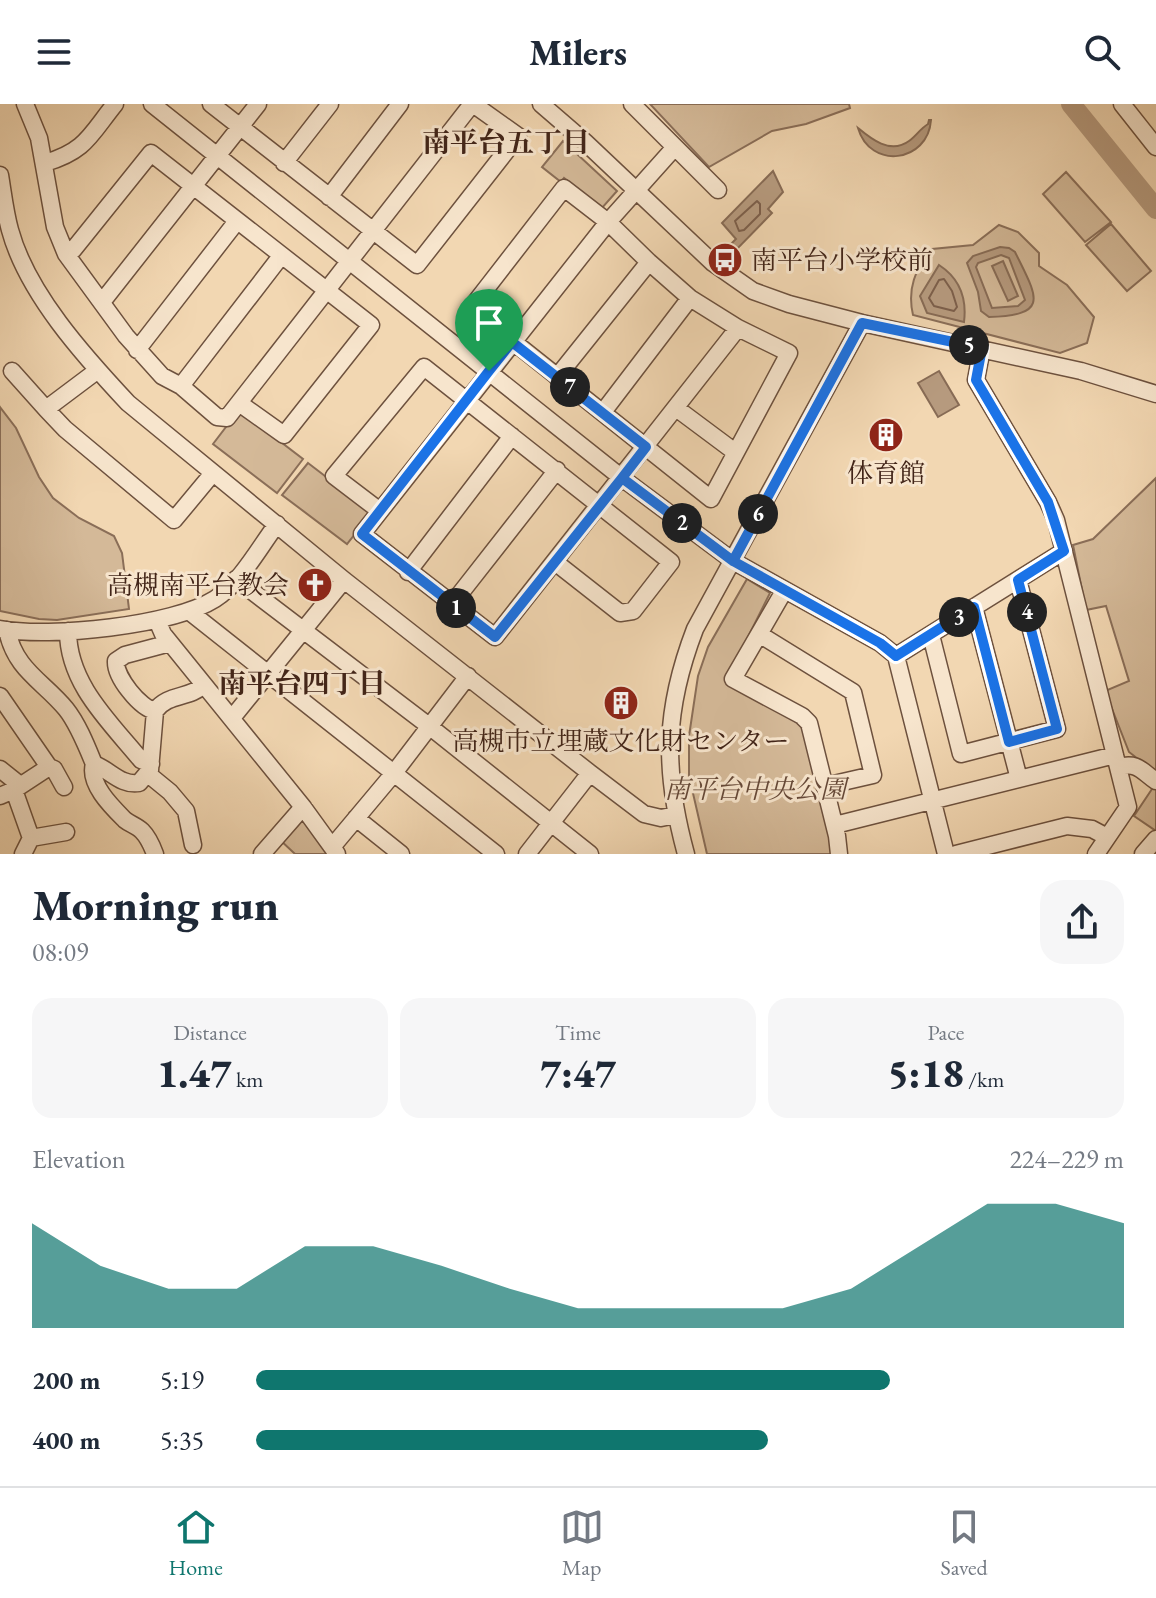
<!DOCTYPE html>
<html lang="en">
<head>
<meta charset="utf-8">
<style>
  :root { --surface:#fff; --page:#f6f6f7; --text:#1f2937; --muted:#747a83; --line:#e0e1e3; --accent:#0f766e }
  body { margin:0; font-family:"EB Garamond","Noto Serif JP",serif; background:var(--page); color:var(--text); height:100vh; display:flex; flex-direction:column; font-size:30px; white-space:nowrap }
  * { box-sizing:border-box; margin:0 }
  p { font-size:26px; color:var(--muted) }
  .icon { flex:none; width:44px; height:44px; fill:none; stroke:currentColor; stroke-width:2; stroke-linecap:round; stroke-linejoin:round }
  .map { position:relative; height:750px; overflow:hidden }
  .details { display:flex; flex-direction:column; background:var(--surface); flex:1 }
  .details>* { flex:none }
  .pin { position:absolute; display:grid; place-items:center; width:68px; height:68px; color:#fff; margin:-82px -34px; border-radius:50% 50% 50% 0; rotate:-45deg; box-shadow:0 0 8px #0007 }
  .pin .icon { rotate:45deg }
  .km { position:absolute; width:40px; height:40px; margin:-20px; border-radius:50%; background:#222; color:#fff; font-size:22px; line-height:40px; text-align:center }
  .round { display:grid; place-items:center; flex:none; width:84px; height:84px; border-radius:24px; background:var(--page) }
  .headline { display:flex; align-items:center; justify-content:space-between; height:136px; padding:0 32px }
  h1 { font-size:44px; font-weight:800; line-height:60px }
  .stats { display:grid; grid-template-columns:repeat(3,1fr); gap:12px; height:136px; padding:8px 32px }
  .stats div { display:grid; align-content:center; border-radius:20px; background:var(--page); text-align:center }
  .stats b { font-size:40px; font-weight:800 }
  .stats small { font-size:22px; font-weight:400 }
  .stats p { font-size:22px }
  .chart { height:224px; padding:16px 32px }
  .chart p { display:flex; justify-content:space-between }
  .chart svg { width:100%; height:144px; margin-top:8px; fill:var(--accent); opacity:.7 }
  ul { padding:0 32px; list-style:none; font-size:26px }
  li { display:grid; grid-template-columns:128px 96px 1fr; align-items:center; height:60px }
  li i { height:20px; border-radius:10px; background:var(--accent) }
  header { display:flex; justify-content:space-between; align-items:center; height:104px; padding:0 32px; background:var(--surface); font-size:36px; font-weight:800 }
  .tabs { display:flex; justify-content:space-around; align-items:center; height:112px; border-top:2px solid var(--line); background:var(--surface); font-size:22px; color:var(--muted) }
  .tabs a { display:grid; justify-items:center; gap:4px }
  .tabs .active { color:var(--accent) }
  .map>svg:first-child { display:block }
  .green { fill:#d4b998; stroke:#8a6e58; stroke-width:2 }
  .water { fill:#b69a7e; stroke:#876b55; stroke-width:2; fill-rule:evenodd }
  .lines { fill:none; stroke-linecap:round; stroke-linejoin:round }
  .shore { stroke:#7c5f4b; stroke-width:2 }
  .river { stroke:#b69a7e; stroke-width:20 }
  .minor-casing { stroke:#6d513e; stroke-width:19 }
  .minor { stroke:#f7e5cd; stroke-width:16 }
  .route-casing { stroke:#fff; stroke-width:16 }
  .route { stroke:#1a73e8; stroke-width:10 }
  .labels { text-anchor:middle; stroke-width:6; stroke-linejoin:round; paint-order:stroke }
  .poi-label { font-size:26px; fill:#412418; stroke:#f7e5cd }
  .park-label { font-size:26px; font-style:italic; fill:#664938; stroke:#f7e5cd }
  .neighbourhood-label { font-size:28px; font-weight:bold; fill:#412418; stroke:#f7e5cd }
</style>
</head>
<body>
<header><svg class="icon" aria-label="menu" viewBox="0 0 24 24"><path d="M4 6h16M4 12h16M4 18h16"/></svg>Milers<svg class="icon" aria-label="search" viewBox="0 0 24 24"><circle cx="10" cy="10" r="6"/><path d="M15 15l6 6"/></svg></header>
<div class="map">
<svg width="1156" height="750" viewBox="0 0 1156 750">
  <rect width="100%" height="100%" fill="#f2d7b2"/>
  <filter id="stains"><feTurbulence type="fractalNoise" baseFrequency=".0025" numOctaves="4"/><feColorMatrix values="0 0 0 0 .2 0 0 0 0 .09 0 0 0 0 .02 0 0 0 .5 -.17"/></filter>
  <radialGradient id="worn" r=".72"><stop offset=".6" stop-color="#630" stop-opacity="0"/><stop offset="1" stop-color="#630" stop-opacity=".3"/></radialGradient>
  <path class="green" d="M 650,0 L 849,0 L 850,4 L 806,20 L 772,27 L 709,63 Z
    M 563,37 L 617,87 L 602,104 L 564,74 L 561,78 L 542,63 Z
    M 1066,68 L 1111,118 L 1085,138 L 1043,90 Z
    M 1111,120 L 1151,167 L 1127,187 L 1086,141 Z
    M 999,121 L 1018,128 L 1039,149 L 1039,162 L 1067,181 L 1094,213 L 1087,239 L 1060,249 L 913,211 C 907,185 915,165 932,145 L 973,141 Z
    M 0,303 L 16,324 L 39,373 L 53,394 L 79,414 L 114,432 L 122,449 L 129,505 L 57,516 L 39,515 L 0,507 Z
    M 239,306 L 303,355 L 277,389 L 213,340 Z
    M 308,359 L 368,405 L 369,412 L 347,440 L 282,391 Z
    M 1156,374 L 1156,669 L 1129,648 L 1105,587 L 1129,577 L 1106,502 L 1086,506 L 1073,441 L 1093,435 Z
    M 747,475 L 770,489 L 732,565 L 803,624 L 830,727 L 832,750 L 707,750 L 689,672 L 689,632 L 698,572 L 708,543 Z
    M 1154,682 L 1156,683 L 1156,727 L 1134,712 Z
    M 295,717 L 306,717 L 330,750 L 295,750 L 278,734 Z"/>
  <path class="water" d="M 929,16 L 931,16 C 928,59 870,66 858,24 C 870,34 890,51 909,37 C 916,32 920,25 928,20 Z
    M 773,67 L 783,88 L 768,105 L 772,109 L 737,145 L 731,140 L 736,135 L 722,119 Z
    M 1000,143 L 1009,144 L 1015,148 C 1037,193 1051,211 989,213 L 981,207 L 978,188 L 967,159 L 973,152 ZM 1001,151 L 1009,154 L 1025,196 L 1018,202 L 992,204 L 976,163 L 978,159 Z
    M 1003,157 L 1018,192 L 1008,197 L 992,162 Z
    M 939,161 C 959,174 967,194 964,218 L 927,209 L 920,192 Z
    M 939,267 L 959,301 L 938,313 L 918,279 Z"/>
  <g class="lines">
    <path class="shore" d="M 757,97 L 760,100 L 760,110 L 744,126 L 739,127 L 735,117 Z
      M 944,175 L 952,187 L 957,203 L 954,207 L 934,202 L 929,194 L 939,176 Z"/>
    <path class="river" d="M 1071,0 L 1156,105"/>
    <defs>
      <path id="minor" d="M 25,0 L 39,34 L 55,123 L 66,150 L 126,232 L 162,272 L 181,282 L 217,313 L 227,314 L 472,0
        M 152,0 L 622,374 L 733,457 L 880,539 L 896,552 L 946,750
        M 211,0 L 417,161 L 518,32 L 473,0
        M 541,0 L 585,38 L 713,159 L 753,187 L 789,200 L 862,219 L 1081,267 L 1156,290
        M 632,0 L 718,86
        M 1122,0 L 1156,43
        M 675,43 L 608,118 L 362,430 L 495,533 L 738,224
        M 45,59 C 86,47 90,31 115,0
        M 284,59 L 330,0
        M 0,71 C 3,89 5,108 10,126 C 27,189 84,252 128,299 L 344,476 L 590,669 L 644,710 L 661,714 L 676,711
        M 564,84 L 608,118 L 649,158 L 690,194 L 738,224 L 789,249 L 711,395 L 471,204 Z
        M 329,93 L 400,0
        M 66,150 L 73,146 L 151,49 L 371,221 L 284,331 L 239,299
        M 102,198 L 258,0
        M 982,244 L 976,276 L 1048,398 L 1056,416 L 1128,703 L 1096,750
        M 137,246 L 237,117
        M 12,267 L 46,305 L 98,266
        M 557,273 L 649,158
        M 181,282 L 281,152
        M 676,304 L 735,348
        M 46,305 L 65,325 L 174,416 L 213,369
        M 603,308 L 690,194
        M 380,407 L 334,372 L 424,263 L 671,458 L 633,507 L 620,509 L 555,458
        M 408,468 L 512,332
        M 236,475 L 429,622 L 590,750
        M 784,487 L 733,575 L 802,612 L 809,619 L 837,732 L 839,750
        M 452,500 L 557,366
        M 974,503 L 1019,675
        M 190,508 L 496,750
        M 157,516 L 163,530 L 303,703 L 337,750
        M 0,525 C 50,534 172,522 215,495 C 241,478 259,444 277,420
        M 7,526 C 15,566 43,577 66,605 C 78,620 87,643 94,660
        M 68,527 C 68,580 110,618 141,656 L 151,660
        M 759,530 L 853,588 L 873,671 L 825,682
        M 931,531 L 961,650 L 1057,625 L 1018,476
        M 896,552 L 1064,447
        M 0,592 L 49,663 L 14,686 L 0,692
        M 155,607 C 140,604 115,573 116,557 L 125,551 L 170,539
        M 232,614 L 344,476
        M 49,663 L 54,665 L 64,683
        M 1118,663 C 1139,658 1141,667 1156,677
        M 0,665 L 20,681
        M 148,670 L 170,688 L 186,707 L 193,741
        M 14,686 L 31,734 L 23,750
        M 356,714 L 401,750
        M 835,721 L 1115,651
        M 31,734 L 66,728
        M 332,743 L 394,669 L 468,572
        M 155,750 C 152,742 148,733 142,727 C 137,722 130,720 125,716 C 112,703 88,680 94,660 C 110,666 121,682 139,679 L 150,666 L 155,607 C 168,589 189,595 204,581
        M 262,750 L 303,703
        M 527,750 L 590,669
        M 686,750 C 663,666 664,606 695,525 L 862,219
        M 956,750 L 1067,722 L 1092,725 L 1107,733
        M 1143,750 L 1156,735"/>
    </defs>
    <use href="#minor" class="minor-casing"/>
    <use href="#minor" class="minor"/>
  </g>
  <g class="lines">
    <defs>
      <path id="route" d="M 489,267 L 362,430 L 495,533 L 622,374 L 733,457 L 880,539 L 896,552 L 974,503 L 1009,638 L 1057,625 L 1018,476 L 1064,447 L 1048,398 L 976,276 L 982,244 L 862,219 L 733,457 L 622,374 L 646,343 L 512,238 L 489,267"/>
    </defs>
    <use href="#route" class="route-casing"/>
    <use href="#route" class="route"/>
  </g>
  <defs>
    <symbol id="bus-disc" viewBox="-11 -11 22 22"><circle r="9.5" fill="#8f2418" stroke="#f7e5cd"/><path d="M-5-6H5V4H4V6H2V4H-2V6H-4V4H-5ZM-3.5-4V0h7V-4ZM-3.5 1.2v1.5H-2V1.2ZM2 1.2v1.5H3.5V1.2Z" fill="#fff"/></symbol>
    <symbol id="building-disc" viewBox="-11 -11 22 22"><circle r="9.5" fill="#8f2418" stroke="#f7e5cd"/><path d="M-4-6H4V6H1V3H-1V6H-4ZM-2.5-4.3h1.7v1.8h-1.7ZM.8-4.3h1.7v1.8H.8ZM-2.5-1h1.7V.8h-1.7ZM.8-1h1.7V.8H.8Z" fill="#fff"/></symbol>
    <symbol id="church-disc" viewBox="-11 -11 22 22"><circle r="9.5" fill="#8f2418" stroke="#f7e5cd"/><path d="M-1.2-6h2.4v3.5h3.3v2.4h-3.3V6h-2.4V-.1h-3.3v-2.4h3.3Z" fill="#fff"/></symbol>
  </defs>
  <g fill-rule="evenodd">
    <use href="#bus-disc" x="705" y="136" width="40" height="40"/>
    <use href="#building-disc" x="866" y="311" width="40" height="40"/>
    <use href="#church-disc" x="295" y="461" width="40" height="40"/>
    <use href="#building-disc" x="601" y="579" width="40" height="40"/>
  </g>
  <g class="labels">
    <g class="poi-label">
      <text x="751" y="165" text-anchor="start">南平台小学校前</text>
      <text x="886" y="378">体育館</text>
      <text x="289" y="490" text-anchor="end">高槻南平台教会</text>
      <text x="621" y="646">高槻市立埋蔵文化財センター</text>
    </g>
    <g class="park-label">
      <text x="755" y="694">南平台中央公園</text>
    </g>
    <g class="neighbourhood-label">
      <text x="506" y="48">南平台五丁目</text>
      <text x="302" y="589">南平台四丁目</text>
    </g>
  </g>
  <rect width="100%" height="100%" filter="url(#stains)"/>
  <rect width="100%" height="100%" fill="url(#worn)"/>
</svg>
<div class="pin" style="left:489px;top:267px;background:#1e9e55"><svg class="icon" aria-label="arrive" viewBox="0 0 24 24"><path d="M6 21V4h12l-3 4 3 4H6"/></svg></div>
<b class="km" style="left:456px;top:504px">1</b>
<b class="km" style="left:682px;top:419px">2</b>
<b class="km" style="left:959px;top:513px">3</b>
<b class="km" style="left:1027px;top:508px">4</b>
<b class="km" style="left:969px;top:241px">5</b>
<b class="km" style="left:758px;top:410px">6</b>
<b class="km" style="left:570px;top:283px">7</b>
</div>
<section class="details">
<div class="headline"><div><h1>Morning run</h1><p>08:09</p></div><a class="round"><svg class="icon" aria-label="share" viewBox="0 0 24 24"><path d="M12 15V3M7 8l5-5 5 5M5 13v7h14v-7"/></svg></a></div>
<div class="stats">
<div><p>Distance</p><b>1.47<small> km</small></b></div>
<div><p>Time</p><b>7:47</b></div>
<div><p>Pace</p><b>5:18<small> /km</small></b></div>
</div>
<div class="chart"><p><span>Elevation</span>224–229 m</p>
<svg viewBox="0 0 160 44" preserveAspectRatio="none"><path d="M0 44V12L10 25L20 32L30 32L40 19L50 19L60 25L70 32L80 38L90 38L100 38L110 38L120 32L130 19L140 6L150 6L160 12V44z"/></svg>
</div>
<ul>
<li><b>200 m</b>5:19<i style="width:73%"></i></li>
<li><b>400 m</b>5:35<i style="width:59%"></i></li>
</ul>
</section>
<nav class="tabs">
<a class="active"><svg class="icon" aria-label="home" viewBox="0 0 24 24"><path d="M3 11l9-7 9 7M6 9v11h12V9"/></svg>Home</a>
<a><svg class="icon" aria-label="map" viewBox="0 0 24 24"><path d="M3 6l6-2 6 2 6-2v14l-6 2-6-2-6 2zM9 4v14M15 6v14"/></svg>Map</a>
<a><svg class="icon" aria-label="saved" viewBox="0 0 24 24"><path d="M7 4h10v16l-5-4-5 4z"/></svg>Saved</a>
</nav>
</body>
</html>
